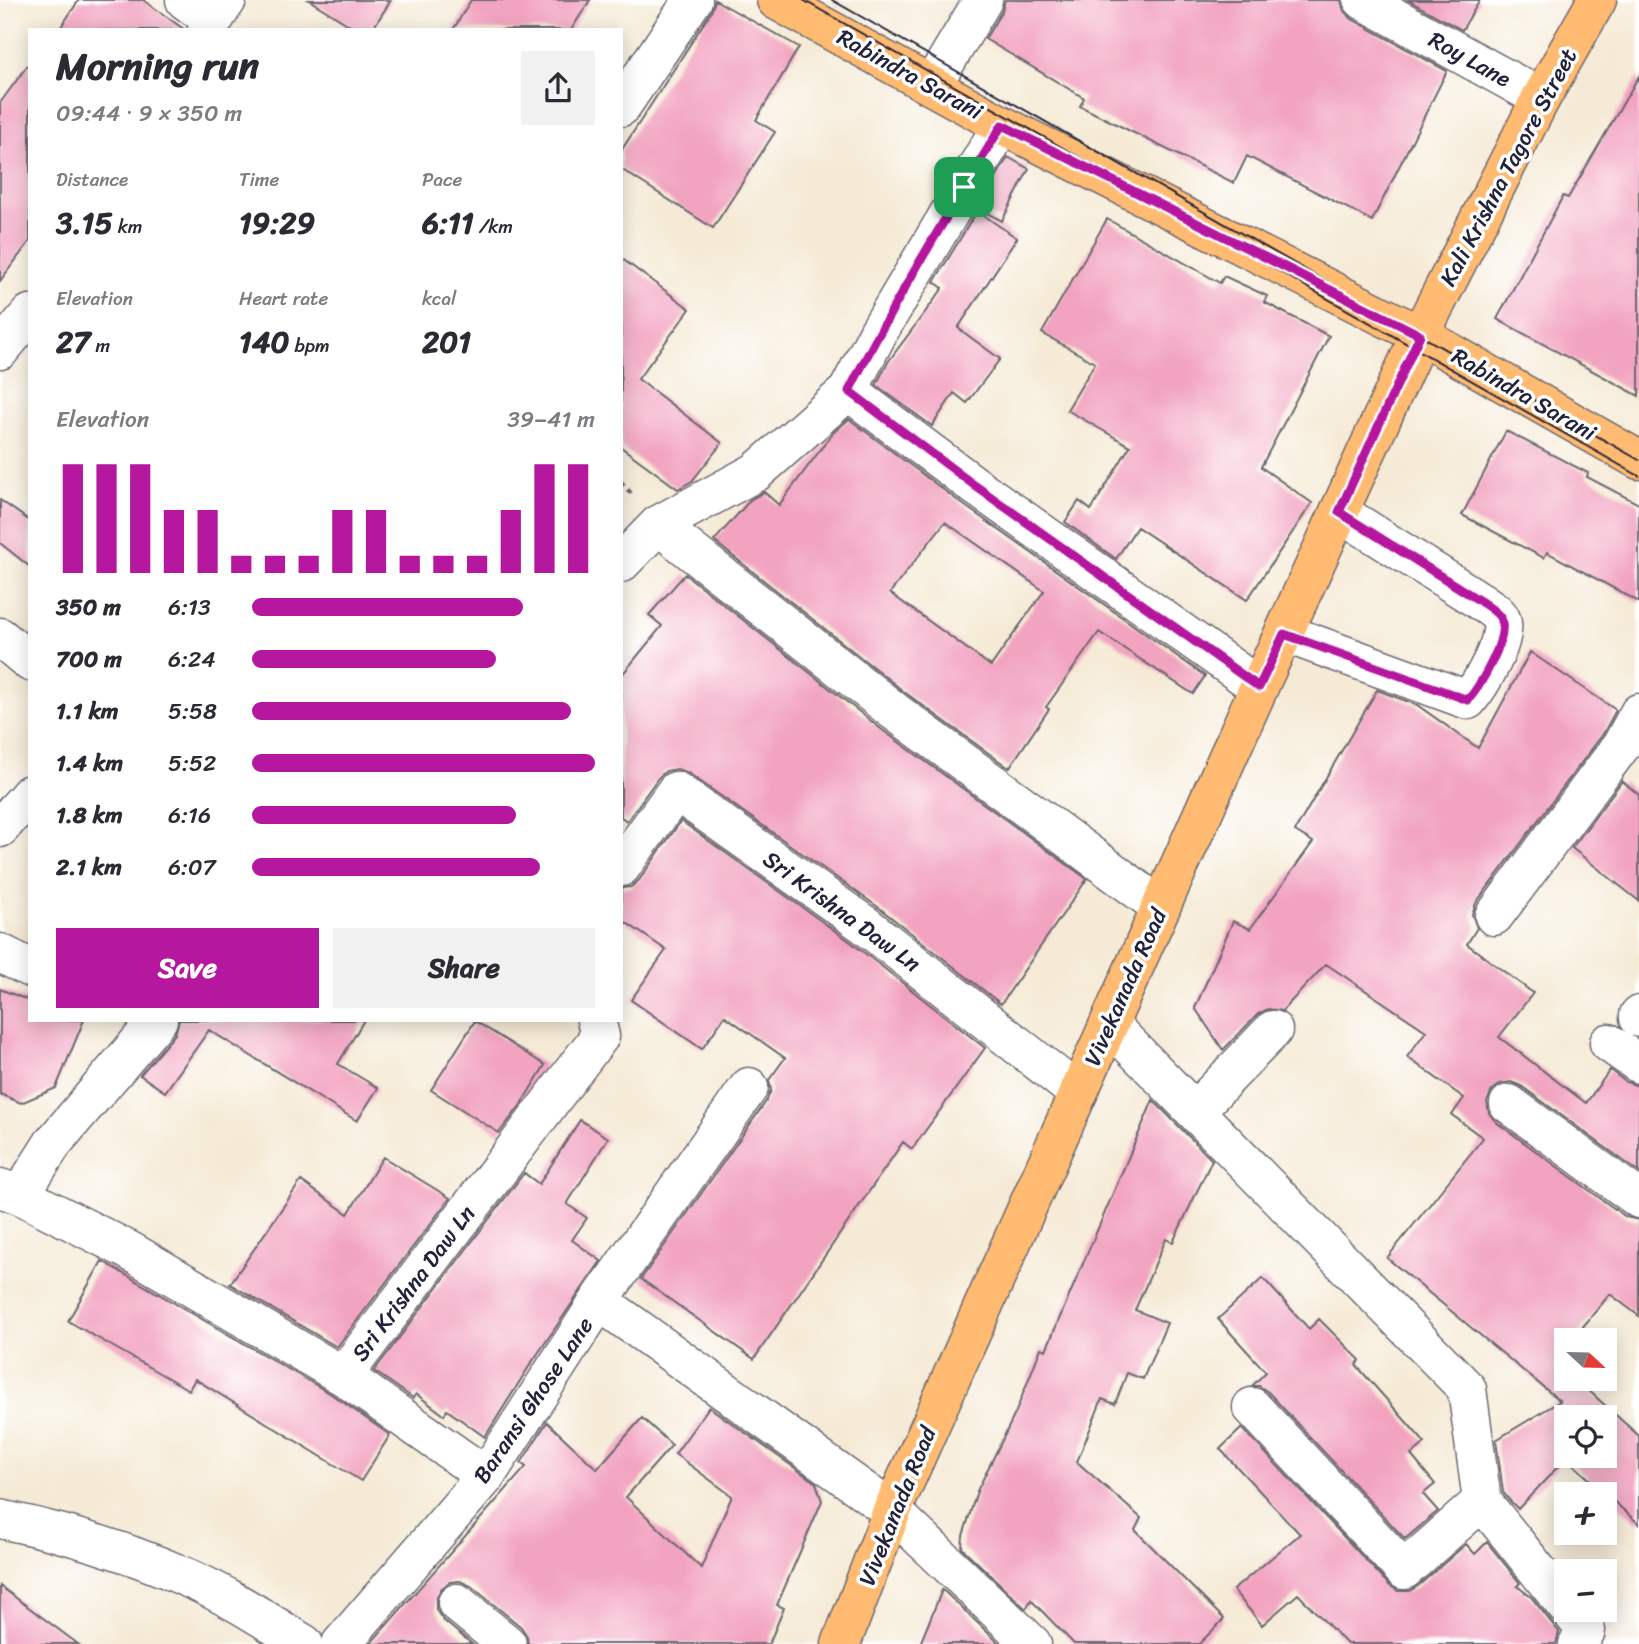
<!DOCTYPE html>
<html lang="en">
<head>
<meta charset="utf-8">
<style>
  :root { --surface:#fff; --page:#f2f2f3; --text:#2b2b33; --muted:#7c7c81; --accent:#b5179e }
  body { margin:0; font-family:Sriracha,sans-serif; background:var(--page); color:var(--text); height:100vh; display:flex; flex-direction:column; font-size:26px; white-space:nowrap }
  * { box-sizing:border-box; margin:0 }
  p { font-size:23px; color:var(--muted) }
  .icon { flex:none; width:38px; height:38px; fill:none; stroke:currentColor; stroke-width:2; stroke-linecap:round; stroke-linejoin:round }
  .map { position:relative; flex:1; overflow:hidden }
  .sheet { position:absolute; left:28px; top:28px; width:595px; height:994px; display:flex; flex-direction:column; background:var(--surface); border-radius:0px; box-shadow:0 4px 18px #0003 }
  .sheet>* { flex:none }
  .needle { width:46px; rotate:112deg }
  .fabs { position:absolute; left:1554px; top:1328px; display:grid; gap:14px }
  .fabs a { display:grid; place-items:center; width:63px; height:63px; border-radius:0px; background:var(--surface); box-shadow:0 4px 18px #0003; font-size:35px }
  .pin { position:absolute; display:grid; place-items:center; width:60px; height:60px; color:#fff; margin:-30px; border-radius:14px; box-shadow:0 4px 10px #0006 }
  .round { display:grid; place-items:center; flex:none; width:74px; height:74px; border-radius:0px; background:var(--page) }
  .overview { display:flex; align-items:center; justify-content:space-between; height:119px; padding:0 28px }
  h1 { font-size:38px; font-weight:700; line-height:52px }
  .metrics { display:grid; grid-template-columns:repeat(3,1fr); gap:10px; height:119px; padding:7px 28px }
  .metrics div { display:grid; align-content:center }
  .metrics b { font-size:30px; font-weight:700 }
  .metrics small { font-size:19px; font-weight:400 }
  .metrics p { font-size:19px }
  .chart { height:196px; padding:14px 28px }
  .chart p { display:flex; justify-content:space-between }
  .chart svg { width:100%; height:126px; margin-top:7px; stroke:var(--accent); stroke-width:6 }
  .cta { display:flex; gap:14px; margin-top:auto; padding:14px 28px }
  .cta a { flex:1; height:80px; border-radius:0px; background:var(--accent); color:#fff; font-size:28px; font-weight:700; line-height:80px; text-align:center }
  .cta a+a { background:var(--page); color:var(--text) }
  ul { padding:0 28px; list-style:none; font-size:23px }
  li { display:grid; grid-template-columns:112px 84px 1fr; align-items:center; height:52px }
  li i { height:18px; border-radius:9px; background:var(--accent) }
  .map>svg:first-child { display:block }
  .building { fill:#f2a3bf; fill-rule:evenodd }
  .lines { fill:none; stroke-linecap:round; stroke-linejoin:round }
  .minor-casing { stroke:#6c6871; stroke-width:41 }
  .major-casing { stroke:#6c6871; stroke-width:41 }
  .path { stroke:#6c6871; stroke-width:4.5; stroke-dasharray:5 5; stroke-linecap:butt }
  .minor { stroke:#fff; stroke-width:38 }
  .major { stroke:#ffbb71; stroke-width:38 }
  .tram { stroke:#22223b; stroke-width:2 }
  .route-casing { stroke:#fff; stroke-width:14 }
  .route { stroke:#b5179e; stroke-width:9 }
  .labels { text-anchor:middle; stroke-width:7; stroke-linejoin:round; paint-order:stroke }
  .street-label { font-size:23px; fill:#22223b; stroke:#fff }
</style>
</head>
<body>
<div class="map">
<svg width="1639" height="1644" viewBox="0 0 1639 1644">
  <rect width="100%" height="100%" fill="#fff"/>
  <filter id="ink" filterUnits="userSpaceOnUse"><feTurbulence type="fractalNoise" baseFrequency=".0143" numOctaves="2"/><feDisplacementMap in="SourceGraphic" scale="14" xChannelSelector="R" yChannelSelector="G"/><feConvolveMatrix kernelMatrix="1 2 1 2 8 2 1 2 1" color-interpolation-filters="sRGB"/></filter>
  <filter id="wash" filterUnits="userSpaceOnUse"><feTurbulence type="fractalNoise" baseFrequency=".00686" numOctaves="4" result="noise"/><feDisplacementMap in="SourceGraphic" scale="28" xChannelSelector="R" yChannelSelector="G"/><feGaussianBlur stdDeviation="1.57" result="paint"/><feColorMatrix in="noise" values="0 0 0 0 0 0 0 0 0 0 0 0 0 0 0 0 0 1.4 0 .05"/><feComposite in="paint" operator="in"/></filter>
  <g filter="url(#wash)">
    <rect width="100%" height="100%" fill="#f5ead5"/>
    <g id="blocks">
      <path class="building" d="M 79,0 L 143,0 L 185,30 L 59,30 Z
        M 309,0 L 391,0 L 372,30 L 357,30 Z
        M 471,0 L 590,0 L 571,30 L 453,30 Z
        M 715,0 L 799,47 L 756,120 L 775,132 L 713,228 L 621,169 L 621,151 L 711,12 Z
        M 1005,0 L 1341,0 L 1344,11 L 1352,19 L 1447,71 L 1372,221 L 1247,156 L 1234,183 L 1080,106 L 1084,98 L 985,39 L 1002,11 Z
        M 1408,0 L 1480,0 L 1462,30 Z
        M 30,62 L 30,241 L 0,281 L 0,103 Z
        M 1639,76 L 1639,396 L 1497,319 L 1563,196 L 1568,198 Z
        M 1008,157 L 1029,169 L 1002,221 L 978,208 Z
        M 977,211 L 1017,238 L 958,328 L 1000,359 L 967,403 L 954,393 L 932,426 L 876,385 L 888,362 L 943,288 L 934,282 Z
        M 1107,219 L 1220,283 L 1224,276 L 1267,296 L 1264,302 L 1329,336 L 1261,467 L 1312,503 L 1247,600 L 1137,527 L 1116,559 L 1065,522 L 1079,501 L 1091,510 L 1130,446 L 1067,410 L 1095,363 L 1042,333 Z
        M 621,258 L 690,309 L 638,379 L 722,443 L 692,481 L 678,489 L 621,447 Z
        M 849,419 L 961,503 L 1205,676 L 1193,694 L 1099,632 L 1046,707 L 1049,709 L 1009,768 L 907,694 L 714,541 L 751,499 L 764,492 L 779,505 L 833,433 ZM 945,522 L 1044,591 L 991,666 L 890,593 Z
        M 1506,431 L 1588,473 L 1587,477 L 1639,504 L 1639,602 L 1547,552 L 1544,558 L 1462,515 Z
        M 0,500 L 30,521 L 30,567 L 0,543 Z
        M 685,574 L 881,729 L 1087,879 L 1001,1004 L 878,907 L 688,773 L 677,769 L 666,771 L 658,778 L 627,821 L 621,817 L 621,676 L 662,626 L 649,615 Z
        M 1530,652 L 1616,710 L 1603,734 L 1476,903 L 1472,914 L 1477,928 L 1467,944 L 1533,993 L 1499,1037 L 1586,1103 L 1610,1070 L 1626,1082 L 1639,1086 L 1639,1172 L 1521,1086 L 1511,1082 L 1500,1084 L 1491,1092 L 1487,1102 L 1489,1113 L 1496,1122 L 1626,1217 L 1639,1220 L 1639,1316 L 1610,1294 L 1572,1340 L 1566,1340 L 1566,1348 L 1556,1361 L 1566,1370 L 1566,1379 L 1576,1379 L 1639,1436 L 1639,1524 L 1566,1458 L 1518,1509 L 1511,1502 L 1503,1492 L 1496,1440 L 1560,1401 L 1387,1258 L 1483,1138 L 1452,1115 L 1464,1098 L 1407,1057 L 1426,1031 L 1326,964 L 1282,1011 L 1268,1009 L 1258,1014 L 1223,1050 L 1195,1008 L 1233,921 L 1250,929 L 1313,842 L 1295,831 L 1377,690 L 1417,705 L 1478,748 ZM 1566,1418 L 1605,1418 L 1605,1456 L 1566,1456 Z
        M 1622,781 L 1639,795 L 1639,901 L 1572,848 Z
        M 681,821 L 852,943 L 985,1048 L 912,1149 L 903,1142 L 754,1359 L 641,1279 L 767,1100 L 771,1090 L 769,1080 L 785,1058 L 725,1016 L 702,1049 L 631,1000 L 666,950 L 621,919 L 621,888 L 631,887 L 639,880 Z
        M 0,989 L 30,1001 L 30,1020 L 84,1020 L 56,1088 L 21,1103 L 0,1094 Z
        M 179,1020 L 364,1020 L 338,1064 L 378,1088 L 357,1121 L 209,1030 L 165,1092 L 140,1075 L 175,1034 Z
        M 475,1021 L 545,1065 L 520,1106 L 499,1133 L 431,1090 Z
        M 1153,1100 L 1212,1160 L 1173,1242 L 1166,1239 L 1135,1310 L 1167,1323 L 1143,1379 L 1127,1373 L 1115,1404 L 1102,1399 L 1077,1462 L 1141,1518 L 1135,1530 L 1224,1619 L 1199,1644 L 1074,1644 L 1031,1600 L 1026,1609 L 962,1548 L 963,1536 L 977,1491 L 1015,1414 L 1041,1348 L 1046,1350 Z
        M 580,1120 L 608,1138 L 567,1204 L 587,1218 L 572,1240 L 601,1261 L 530,1365 L 485,1437 L 447,1410 L 444,1415 L 416,1394 L 413,1398 L 374,1371 L 524,1173 L 539,1184 Z
        M 383,1157 L 450,1198 L 337,1347 L 230,1284 L 301,1181 L 348,1214 Z
        M 102,1261 L 331,1394 L 390,1435 L 361,1481 L 195,1379 L 189,1390 L 68,1321 Z
        M 1263,1278 L 1309,1329 L 1319,1319 L 1360,1360 L 1356,1365 L 1425,1443 L 1411,1455 L 1435,1484 L 1423,1494 L 1438,1511 L 1405,1539 L 1268,1392 L 1259,1386 L 1252,1386 L 1266,1372 L 1218,1319 Z
        M 709,1407 L 816,1483 L 822,1501 L 777,1605 L 784,1608 L 769,1644 L 528,1644 L 527,1636 L 521,1627 L 471,1586 L 460,1581 L 450,1582 L 441,1589 L 436,1599 L 436,1610 L 443,1620 L 472,1644 L 370,1644 L 526,1467 L 521,1463 L 547,1422 L 597,1469 L 642,1418 L 672,1445 L 626,1497 L 701,1568 L 732,1496 L 675,1454 Z
        M 1242,1428 L 1389,1585 L 1398,1591 L 1409,1591 L 1418,1586 L 1466,1544 L 1475,1554 L 1487,1542 L 1520,1583 L 1517,1586 L 1531,1597 L 1559,1632 L 1556,1644 L 1347,1644 L 1298,1594 L 1262,1625 L 1233,1590 L 1300,1534 L 1220,1449 Z
        M 0,1586 L 78,1644 L 0,1644 Z
        M 942,1590 L 945,1592 L 1000,1644 L 920,1644 Z"/>
    </g>
  </g>
  <g filter="url(#ink)">
    <use href="#blocks" fill-opacity="0" stroke="#6c6871" stroke-width="2"/>
    <g class="lines">
      <defs>
        <path id="minor" d="M 185,0 L 213,20
          M 1363,0 L 1541,98
          M 207,30 L 227,0
          M 932,85 L 983,0
          M 621,107 L 693,0
          M 0,350 L 30,314
          M 848,391 L 974,485 L 1259,687
          M 658,525 L 894,711 L 1161,907
          M 621,563 L 658,525 L 756,472 L 848,391 L 879,331 L 1002,125
          M 1284,633 L 1468,700 C 1480,686 1509,638 1501,619 C 1498,612 1487,606 1480,601 L 1339,512
          M 0,637 L 30,662
          M 0,828 L 30,794
          M 621,867 L 676,791 L 865,925 L 1078,1093
          M 1494,916 L 1621,746 L 1639,713
          M 0,953 L 30,968
          M 1639,1015 L 1639,1018
          M 1109,1024 L 1467,1389 L 1482,1501 L 1566,1606
          M 1609,1043 L 1639,1064
          M 1509,1104 L 1639,1199
          M 1195,1111 L 1273,1030
          M 0,1188 L 20,1195 L 130,1251 L 343,1376 L 486,1476
          M 20,1195 L 53,1143 L 158,1020
          M 599,1301 L 749,1087
          M 343,1376 L 600,1036 L 596,1020
          M 1252,1407 L 1404,1570 L 1482,1501
          M 0,1519 C 63,1532 129,1552 188,1578 C 229,1596 267,1621 304,1644
          M 457,1603 L 507,1644
          M 1570,1610 L 1586,1631 L 1578,1644
          M 341,1644 L 486,1476 L 599,1301 L 892,1511 L 1032,1644"/>
        <path id="major" d="M 776,0 L 1002,125 L 1420,335 L 1639,460
          M 841,1644 L 892,1511 L 1259,687 L 1420,335 L 1541,98 L 1597,0"/>
      </defs>
      <use href="#minor" class="minor-casing"/>
      <use href="#major" class="major-casing"/>
      <path class="path" d="M 621,482 L 634,497"/>
      <use href="#minor" class="minor"/>
      <use href="#major" class="major"/>
      <path class="tram" d="M 803,0 L 1639,476
        M 832,0 L 1639,460"/>
    </g>
  </g>
  <g class="lines" filter="url(#ink)">
    <defs>
      <path id="route" d="M 1002,125 L 1420,335 L 1339,512 L 1480,601 C 1487,606 1498,612 1501,619 C 1509,638 1480,686 1468,700 L 1284,634 L 1259,687 L 974,485 L 849,391 C 895,299 949,213 1002,125 Z"/>
    </defs>
    <use href="#route" class="route-casing"/>
    <use href="#route" class="route"/>
  </g>
  <g class="labels">
    <g class="street-label">
      <text transform="translate(1470 59) rotate(29)" y="8">Roy Lane</text>
      <text transform="translate(910 74) rotate(29)" y="8">Rabindra Sarani</text>
      <text transform="translate(1508 167) rotate(-62)" y="8">Kali Krishna Tagore Street</text>
      <text transform="translate(1524 394) rotate(30)" y="8">Rabindra Sarani</text>
      <text transform="translate(842 911) rotate(36)" y="8">Sri Krishna Daw Ln</text>
      <text transform="translate(1125 987) rotate(-66)" y="8">Vivekanada Road</text>
      <text transform="translate(413 1283) rotate(-53)" y="8">Sri Krishna Daw Ln</text>
      <text transform="translate(533 1400) rotate(-56)" y="8">Baransi Ghose Lane</text>
      <text transform="translate(897 1506) rotate(-68)" y="8">Vivekanada Road</text>
    </g>
  </g>
</svg>
<div class="fabs">
<a><svg class="needle" viewBox="-14 -14 28 28"><path d="M0-13l5 13h-10z" fill="#e53935"/><path d="M0 13l5-13h-10z" fill="#7c7c81"/></svg></a>
<a><svg class="icon" aria-label="locate" viewBox="0 0 24 24"><circle cx="12" cy="12" r="6"/><path d="M12 2v4M12 18v4M2 12h4M18 12h4"/></svg></a>
<a>+</a>
<a>−</a>
</div>
<div class="pin" style="left:964px;top:187px;background:#1e9e55"><svg class="icon" aria-label="arrive" viewBox="0 0 24 24"><path d="M6 21V4h12l-3 4 3 4H6"/></svg></div>
<section class="sheet">
<div class="overview"><div><h1>Morning run</h1><p>09:44 · 9 × 350 m</p></div><a class="round"><svg class="icon" aria-label="share" viewBox="0 0 24 24"><path d="M12 15V3M7 8l5-5 5 5M5 13v7h14v-7"/></svg></a></div>
<div class="metrics">
<div><p>Distance</p><b>3.15<small> km</small></b></div>
<div><p>Time</p><b>19:29</b></div>
<div><p>Pace</p><b>6:11<small> /km</small></b></div>
</div>
<div class="metrics">
<div><p>Elevation</p><b>27<small> m</small></b></div>
<div><p>Heart rate</p><b>140<small> bpm</small></b></div>
<div><p>kcal</p><b>201</b></div>
</div>
<div class="chart"><p><span>Elevation</span>39–41 m</p>
<svg viewBox="0 0 160 44" preserveAspectRatio="none"><path d="M5 44V6M15 44V6M25 44V6M35 44V22M45 44V22M55 44V38M65 44V38M75 44V38M85 44V22M95 44V22M105 44V38M115 44V38M125 44V38M135 44V22M145 44V6M155 44V6"/></svg>
</div>
<ul>
<li><b>350 m</b>6:13<i style="width:79%"></i></li>
<li><b>700 m</b>6:24<i style="width:71%"></i></li>
<li><b>1.1 km</b>5:58<i style="width:93%"></i></li>
<li><b>1.4 km</b>5:52<i style="width:100%"></i></li>
<li><b>1.8 km</b>6:16<i style="width:77%"></i></li>
<li><b>2.1 km</b>6:07<i style="width:84%"></i></li>
</ul>
<div class="cta"><a>Save</a><a>Share</a></div>
</section>
</div>
</body>
</html>
